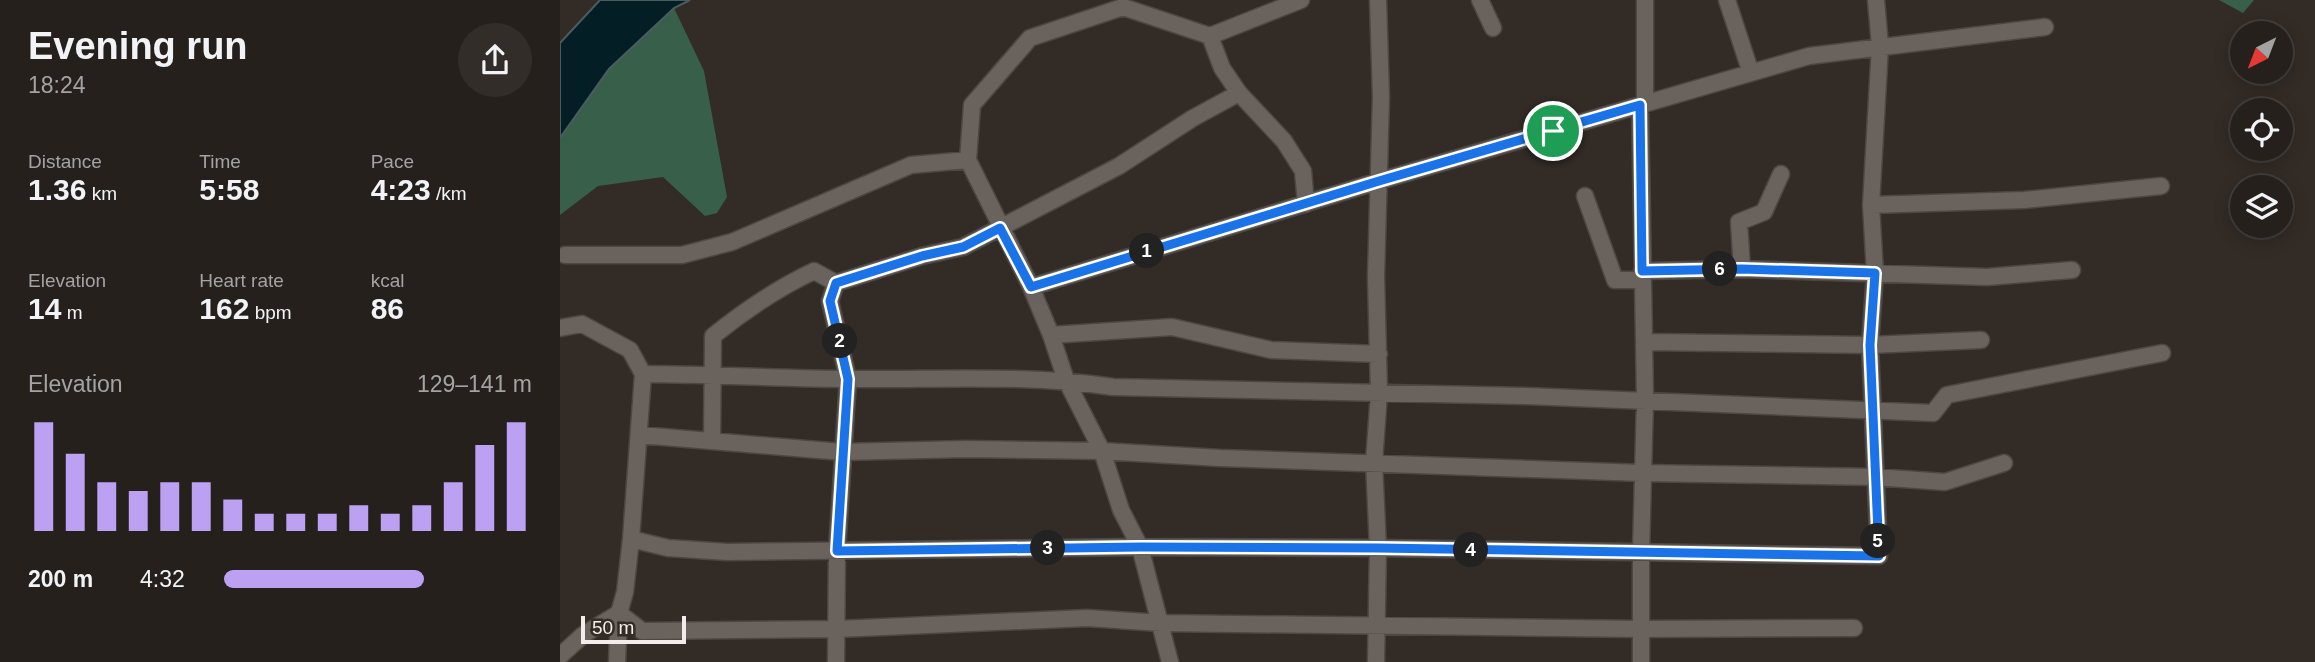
<!DOCTYPE html>
<html lang="en">
<head>
<meta charset="utf-8">
<style>
  :root { --surface:#26201c; --page:#322d29; --text:#f1f3f6; --muted:#a4a3a3; --line:#423e3b; --accent:#bca0f2 }
  body { margin:0; font-family:Helvetica,sans-serif; background:var(--page); color:var(--text); height:100vh; display:flex; flex-direction:column; font-size:26px; white-space:nowrap }
  * { box-sizing:border-box; margin:0 }
  p { font-size:23px; color:var(--muted) }
  .icon { flex:none; width:38px; height:38px; fill:none; stroke:currentColor; stroke-width:2; stroke-linecap:round; stroke-linejoin:round }
  .map { position:relative; flex:1; overflow:hidden }
  .panel { display:flex; flex-direction:column; background:var(--surface); width:560px }
  .panel>* { flex:none }
  .needle { width:46px; rotate:222deg }
  .fabs { position:absolute; left:1670px; top:21px; display:grid; gap:14px }
  .fabs a { display:grid; place-items:center; width:63px; height:63px; border-radius:50%; background:var(--surface); box-shadow:0 4px 18px #0003,0 0 0 2px var(--line); font-size:35px }
  .scale { position:absolute; left:21px; bottom:18px; width:105px; box-sizing:border-box; padding-left:7px; border:4px solid #f2edea; border-top:0; font-size:19px; line-height:24px; white-space:nowrap; color:#f2edea; -webkit-text-stroke:5px #322b26; paint-order:stroke }
  .pin { position:absolute; display:grid; place-items:center; width:60px; height:60px; color:#fff; margin:-30px; border:4px solid #fff; border-radius:50%; box-shadow:0 2px 7px #0007 }
  .km { position:absolute; width:35px; height:35px; margin:-18px; border-radius:50%; background:#222; color:#fff; font-size:19px; line-height:35px; text-align:center }
  .round { display:grid; place-items:center; flex:none; width:74px; height:74px; border-radius:37px; background:var(--page) }
  .summary { display:flex; align-items:center; justify-content:space-between; height:119px; padding:0 28px }
  h1 { font-size:38px; font-weight:800; line-height:52px }
  .figures { display:grid; grid-template-columns:repeat(3,1fr); gap:10px; height:119px; padding:7px 28px }
  .figures div { display:grid; align-content:center }
  .figures b { font-size:30px; font-weight:800 }
  .figures small { font-size:19px; font-weight:400 }
  .figures p { font-size:19px }
  .chart { height:196px; padding:14px 28px }
  .chart p { display:flex; justify-content:space-between }
  .chart svg { width:100%; height:126px; margin-top:7px; stroke:var(--accent); stroke-width:6 }
  ul { padding:0 28px; list-style:none; font-size:23px }
  li { display:grid; grid-template-columns:112px 84px 1fr; align-items:center; height:52px }
  li i { height:18px; border-radius:9px; background:var(--accent) }
  main { display:flex; flex:1; min-height:0 }
  .map>svg:first-child { display:block }
  .green { fill:#385f49 }
  .water { fill:#041e26; stroke:#4b5c61; stroke-width:2 }
  .lines { fill:none; stroke-linecap:round; stroke-linejoin:round }
  .street-casing { stroke:#4d4744; stroke-width:19 }
  .street { stroke:#6a625d; stroke-width:16 }
  .route-casing { stroke:#fff; stroke-width:14 }
  .route { stroke:#1a73e8; stroke-width:9 }
</style>
</head>
<body>
<main>
<section class="panel">
<div class="summary"><div><h1>Evening run</h1><p>18:24</p></div><a class="round"><svg class="icon" aria-label="share" viewBox="0 0 24 24"><path d="M12 15V3M7 8l5-5 5 5M5 13v7h14v-7"/></svg></a></div>
<div class="figures">
<div><p>Distance</p><b>1.36<small> km</small></b></div>
<div><p>Time</p><b>5:58</b></div>
<div><p>Pace</p><b>4:23<small> /km</small></b></div>
</div>
<div class="figures">
<div><p>Elevation</p><b>14<small> m</small></b></div>
<div><p>Heart rate</p><b>162<small> bpm</small></b></div>
<div><p>kcal</p><b>86</b></div>
</div>
<div class="chart"><p><span>Elevation</span>129–141 m</p>
<svg viewBox="0 0 160 44" preserveAspectRatio="none"><path d="M5 44V6M15 44V17M25 44V27M35 44V30M45 44V27M55 44V27M65 44V33M75 44V38M85 44V38M95 44V38M105 44V35M115 44V38M125 44V35M135 44V27M145 44V14M155 44V6"/></svg>
</div>
<ul>
<li><b>200 m</b>4:32<i style="width:65%"></i></li>
</ul>
</section>
<div class="map">
<svg width="1755" height="662" viewBox="0 0 1755 662">
  <rect width="100%" height="100%" fill="#322b26"/>
  <path class="green" d="M 1659,0 L 1694,0 L 1683,13 Z
    M 114,8 L 144,71 L 167,197 L 157,213 L 145,216 L 103,177 L 38,186 L 0,215 L 0,138 L 49,69 Z"/>
  <path class="water" d="M 40,0 L 130,0 L 114,8 L 49,69 L 0,138 L 0,43 Z"/>
  <g class="lines">
    <defs>
      <path id="street" d="M 920,0 L 933,28
        M 1085,0 L 1085,104
        M 1167,0 L 1191,73
        M 650,36 L 662,68 L 679,93 L 724,141 L 743,171 L 746,204
        M 1080,105 L 1085,399 L 1081,553 L 1081,662
        M 1025,196 L 1055,280 L 1082,280
        M 1311,205 L 1464,200 L 1601,186
        M 5,255 L 122,255 L 172,242 L 351,165 L 408,160
        M 1182,269 L 1179,222 L 1204,212 L 1221,174
        M 1082,271 L 1182,269 L 1427,277 L 1512,270
        M 471,287 L 819,181 L 1249,56 L 1485,27
        M 0,328 L 22,324 L 70,350 L 83,374 L 71,539 L 65,592 L 59,613 L 57,662
        M 491,335 L 612,327 L 711,350 L 819,354
        M 1085,342 L 1310,345 L 1421,340
        M 83,374 C 153,374 222,379 291,379 C 378,380 466,374 553,387 L 966,396 L 1373,413 L 1387,395 L 1602,353
        M 80,435 L 282,452 L 406,449 L 542,451 L 660,458 L 1082,473 L 1315,477 L 1385,482 L 1444,463
        M 152,441 L 153,336 C 185,310 216,289 254,271 L 276,283
        M 71,539 L 108,548 L 167,552 L 580,547 L 818,548 L 1319,556 L 1310,345 L 1315,273 L 1311,205 L 1320,46 L 1316,0
        M 0,656 L 23,635 L 59,613 L 82,631 L 278,629 L 527,618 L 601,623 L 1081,629 L 1294,628
        M 276,662 L 277,551 L 288,379 L 270,301 L 276,283 L 362,256 L 403,247 L 559,166 L 633,118 L 679,93
        M 610,662 L 580,547 L 561,510 L 542,451 L 506,380 L 491,335 L 471,287 L 408,160 L 412,105 L 470,38 L 563,7 L 650,36 L 741,0
        M 816,662 L 818,548 L 814,462 L 819,393 L 816,277 L 821,97 L 818,0"/>
    </defs>
    <use href="#street" class="street-casing"/>
    <use href="#street" class="street"/>
  </g>
  <g class="lines">
    <defs>
      <path id="route" d="M 1080,105 L 1082,271 L 1182,269 L 1315,273 L 1310,345 L 1319,556 L 818,548 L 580,547 L 277,551 L 288,379 L 270,301 L 276,283 L 362,256 L 403,247 L 440,228 L 471,287 L 819,181 Z"/>
    </defs>
    <use href="#route" class="route-casing"/>
    <use href="#route" class="route"/>
  </g>
</svg>
<div class="fabs">
<a><svg class="needle" viewBox="-14 -14 28 28"><path d="M0-13l5 13h-10z" fill="#e53935"/><path d="M0 13l5-13h-10z" fill="#a4a3a3"/></svg></a>
<a><svg class="icon" aria-label="locate" viewBox="0 0 24 24"><circle cx="12" cy="12" r="6"/><path d="M12 2v4M12 18v4M2 12h4M18 12h4"/></svg></a>
<a><svg class="icon" aria-label="layers" viewBox="0 0 24 24"><path d="M12 4l9 5-9 5-9-5zM3 14l9 5 9-5"/></svg></a>
</div>
<div class="scale">50 m</div>
<div class="pin" style="left:993px;top:131px;background:#1e9e55"><svg class="icon" aria-label="arrive" viewBox="0 0 24 24"><path d="M6 21V4h12l-3 4 3 4H6"/></svg></div>
<b class="km" style="left:587px;top:251px">1</b>
<b class="km" style="left:280px;top:341px">2</b>
<b class="km" style="left:488px;top:548px">3</b>
<b class="km" style="left:911px;top:550px">4</b>
<b class="km" style="left:1318px;top:541px">5</b>
<b class="km" style="left:1160px;top:269px">6</b>
</div>
</main>
</body>
</html>
